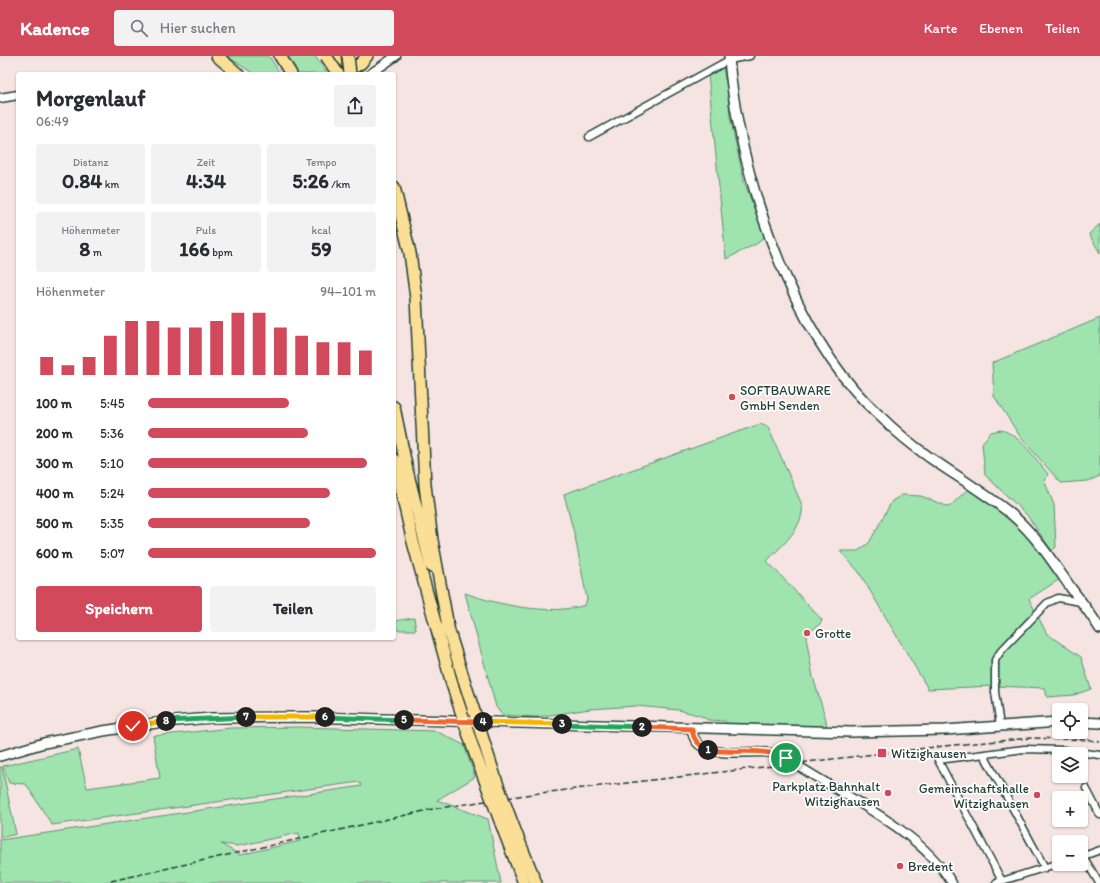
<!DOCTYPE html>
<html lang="de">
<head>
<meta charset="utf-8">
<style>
  :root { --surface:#fff; --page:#f2f2f3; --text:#2b2b33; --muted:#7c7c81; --accent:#d1495b }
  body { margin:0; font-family:Itim,sans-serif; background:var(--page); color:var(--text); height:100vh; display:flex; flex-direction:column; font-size:15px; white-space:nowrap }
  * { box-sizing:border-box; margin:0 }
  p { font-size:13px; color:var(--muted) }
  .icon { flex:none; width:22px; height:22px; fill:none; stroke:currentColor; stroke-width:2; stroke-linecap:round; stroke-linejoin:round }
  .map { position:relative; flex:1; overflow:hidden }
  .sheet { position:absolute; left:16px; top:16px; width:380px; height:568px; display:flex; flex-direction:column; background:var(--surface); border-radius:4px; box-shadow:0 1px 3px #0004 }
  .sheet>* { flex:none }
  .tools { position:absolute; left:1052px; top:647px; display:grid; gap:8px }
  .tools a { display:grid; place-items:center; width:36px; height:36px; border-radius:4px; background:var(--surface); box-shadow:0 1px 3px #0004; font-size:20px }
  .pin { position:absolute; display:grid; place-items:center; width:34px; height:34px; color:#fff; margin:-17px; border:2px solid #fff; border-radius:50%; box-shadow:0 1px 4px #0007 }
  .km { position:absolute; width:20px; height:20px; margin:-10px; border-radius:50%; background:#222; color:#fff; font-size:11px; line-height:20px; text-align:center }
  .round { display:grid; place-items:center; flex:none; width:42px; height:42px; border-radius:4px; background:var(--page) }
  .summary { display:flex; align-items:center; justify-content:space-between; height:68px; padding:0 20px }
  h1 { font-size:22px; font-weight:700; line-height:30px }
  .figures { display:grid; grid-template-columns:repeat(3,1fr); gap:6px; height:68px; padding:4px 20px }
  .figures div { display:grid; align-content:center; border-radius:4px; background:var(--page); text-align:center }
  .figures b { font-size:20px; font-weight:700 }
  .figures small { font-size:11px; font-weight:400 }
  .figures p { font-size:11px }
  .chart { height:112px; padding:8px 20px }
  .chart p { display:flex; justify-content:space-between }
  .chart svg { width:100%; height:72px; margin-top:4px; stroke:var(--accent); stroke-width:6 }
  .primary-button { display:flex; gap:8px; margin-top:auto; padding:8px 20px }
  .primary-button a { flex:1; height:46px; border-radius:4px; background:var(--accent); color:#fff; font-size:16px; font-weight:700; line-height:46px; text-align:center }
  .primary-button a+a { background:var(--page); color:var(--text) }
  ul { padding:0 20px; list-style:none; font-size:13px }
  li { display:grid; grid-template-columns:64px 48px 1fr; align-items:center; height:30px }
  li i { height:10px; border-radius:5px; background:var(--accent) }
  header { display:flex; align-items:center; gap:24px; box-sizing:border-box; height:56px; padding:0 20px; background:var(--accent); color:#fff }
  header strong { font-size:19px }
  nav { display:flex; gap:22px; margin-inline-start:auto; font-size:14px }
  .search { width:280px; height:36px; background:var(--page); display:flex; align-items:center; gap:10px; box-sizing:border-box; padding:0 14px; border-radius:4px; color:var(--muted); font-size:15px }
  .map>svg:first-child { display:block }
  .green { fill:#9fe3af; stroke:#5f9072; fill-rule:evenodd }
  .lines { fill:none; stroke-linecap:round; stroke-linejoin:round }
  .minor-casing { stroke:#1f3d34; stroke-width:9 }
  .tertiary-casing { stroke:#1f3d34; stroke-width:11 }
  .secondary-casing { stroke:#1f3d34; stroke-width:12 }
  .motorway-casing { stroke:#1f3d34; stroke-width:14 }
  .minor { stroke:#fff; stroke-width:6 }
  .tertiary { stroke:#fff; stroke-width:8 }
  .secondary { stroke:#fff; stroke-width:9 }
  .motorway { stroke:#fbdf96; stroke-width:11 }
  .rail { stroke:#1f3d34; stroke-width:1.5; stroke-dasharray:6 3; stroke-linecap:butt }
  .motorway-bridge-casing { stroke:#1f3d34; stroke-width:14; stroke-linecap:butt }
  .motorway-bridge { stroke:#fbdf96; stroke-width:11 }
  .split-1-casing { stroke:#fff; stroke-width:8 }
  .split-2-casing { stroke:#fff; stroke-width:8 }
  .split-3-casing { stroke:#fff; stroke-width:8 }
  .split-4-casing { stroke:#fff; stroke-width:8 }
  .split-5-casing { stroke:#fff; stroke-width:8 }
  .split-6-casing { stroke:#fff; stroke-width:8 }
  .split-7-casing { stroke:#fff; stroke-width:8 }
  .split-8-casing { stroke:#fff; stroke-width:8 }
  .split-9-casing { stroke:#fff; stroke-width:8 }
  .split-1 { stroke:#f0652b; stroke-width:5 }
  .split-2 { stroke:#f0652b; stroke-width:5 }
  .split-3 { stroke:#22a559; stroke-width:5 }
  .split-4 { stroke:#f5b400; stroke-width:5 }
  .split-5 { stroke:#f0652b; stroke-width:5 }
  .split-6 { stroke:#22a559; stroke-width:5 }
  .split-7 { stroke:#f5b400; stroke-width:5 }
  .split-8 { stroke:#22a559; stroke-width:5 }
  .split-9 { stroke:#f5b400; stroke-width:5 }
  .poi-dot { fill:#d1495b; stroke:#fff; stroke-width:1.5 }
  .labels { text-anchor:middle; stroke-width:3.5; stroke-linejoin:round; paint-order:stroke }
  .poi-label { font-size:13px; fill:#1f3d34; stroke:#fff; text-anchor:start }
</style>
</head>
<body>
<header>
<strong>Kadence</strong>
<div class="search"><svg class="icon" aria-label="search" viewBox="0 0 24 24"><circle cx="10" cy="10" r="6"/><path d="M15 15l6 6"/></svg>Hier suchen</div>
<nav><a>Karte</a><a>Ebenen</a><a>Teilen</a></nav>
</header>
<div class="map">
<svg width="1100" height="827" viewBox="0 0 1100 827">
  <rect width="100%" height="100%" fill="#f5e4e1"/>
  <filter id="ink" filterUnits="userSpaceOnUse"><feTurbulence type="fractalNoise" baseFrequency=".025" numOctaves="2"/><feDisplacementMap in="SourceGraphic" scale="8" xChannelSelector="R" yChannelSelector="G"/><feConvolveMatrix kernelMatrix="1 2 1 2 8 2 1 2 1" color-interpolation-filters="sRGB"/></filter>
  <g filter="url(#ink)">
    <path class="green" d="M 227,0 L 269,0 L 280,18 L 254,18 Z
      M 287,0 L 315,0 L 328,18 L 297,18 Z
      M 721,11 L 723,11 L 725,24 L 727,24 L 730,61 L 744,125 L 764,180 L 758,187 L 726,203 L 708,18 Z
      M 1100,168 L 1100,197 L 1089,178 Z
      M 1100,262 L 1100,420 L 1088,425 L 1061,427 L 1021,382 L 994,340 L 992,307 Z
      M 760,368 L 768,371 L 802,449 C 805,471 781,490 767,505 L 822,564 L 821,567 L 808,577 L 806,581 L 813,621 L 826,664 L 827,675 L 732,673 L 725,665 L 708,664 L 701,660 L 679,654 L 636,650 L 590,653 L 537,661 L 502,659 L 496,651 L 465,537 C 498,549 551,560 585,549 L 587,543 L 575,481 L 564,438 Z
      M 1001,374 C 1021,379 1035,403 1049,419 L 1044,424 L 1054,449 L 1056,491 L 1052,495 L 1027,459 L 985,419 L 982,387 L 991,376 Z
      M 971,430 L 1011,460 L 1063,521 L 1029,543 L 1047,578 L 1081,601 L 1091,633 L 1074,639 L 1047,641 L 1045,632 L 993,630 L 928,633 L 859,516 L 840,495 L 858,495 L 869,487 L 892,445 L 902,439 L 921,440 L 949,451 Z
      M 414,562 L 416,574 L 394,574 L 394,565 Z
      M 299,671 L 436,675 L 464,689 L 475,721 L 437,744 L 488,763 L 501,827 L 0,827 L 0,784 L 362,730 L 359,726 L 52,769 L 26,728 L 9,727 L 3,710 L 78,693 L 87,732 L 160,722 L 153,680 L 231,672 ZM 299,777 L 300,785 L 240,799 L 221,788 L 238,790 Z
      M 0,711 L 2,711 L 16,778 L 0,782 Z"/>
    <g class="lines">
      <defs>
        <path id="minor" d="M 589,81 L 718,10 L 729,4 L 750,0
          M 1000,670 L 995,636 L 995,604 L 1001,595 L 1047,547 L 1058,542 L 1081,546
          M 984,699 L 1045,812
          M 1086,732 L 1100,759
          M 1083,800 L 1099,827
          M 1081,801 L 1100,794
          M 1002,825 L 938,704 L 1024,693 L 1063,694 L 1100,699
          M 996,827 L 1059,807"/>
        <path id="tertiary" d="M 370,18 L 396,0
          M 0,42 L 18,39
          M 692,673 C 694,705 741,695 763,696 C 771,696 778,698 786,702 C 840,739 918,771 952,827"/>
        <path id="secondary" d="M 729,0 C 730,22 734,45 738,67 C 757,164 804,293 880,360 C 895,375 912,389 929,401 C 956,420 985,437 1011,458 C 1035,478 1053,506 1071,532 C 1081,545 1091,558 1100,573
          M 1081,666 L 1100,667
          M 0,700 L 44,687 L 103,675 L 163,666 L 211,662 L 308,661 L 851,676 L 945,674 L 1059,666"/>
        <path id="motorway" d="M 217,0 L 238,18
          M 280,0 L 291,18
          M 335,0 L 337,18
          M 344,18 L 361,7 L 367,0
          M 394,131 L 410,197 L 416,242 L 425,429 L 432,484 L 449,576
          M 394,351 L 407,414 L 431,510
          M 394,404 L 413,486 L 452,628
          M 447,569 L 464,624
          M 514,772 L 536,827
          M 505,778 L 524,827"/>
      </defs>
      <use href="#minor" class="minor-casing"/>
      <use href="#tertiary" class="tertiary-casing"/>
      <use href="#secondary" class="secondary-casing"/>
      <use href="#motorway" class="motorway-casing"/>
      <use href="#minor" class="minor"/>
      <use href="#tertiary" class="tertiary"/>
      <use href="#secondary" class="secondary"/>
      <use href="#motorway" class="motorway"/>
      <path class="rail" d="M 102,827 L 433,753 L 532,738 L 953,689 L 1032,682 L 1090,684 L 1100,686"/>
      <defs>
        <path id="motorway-bridge" d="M 326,0 L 338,18
          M 348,0 L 350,18
          M 464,624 L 496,724 L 514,772
          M 452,628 L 474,695 L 505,778"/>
      </defs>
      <use href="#motorway-bridge" class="motorway-bridge-casing"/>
      <use href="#motorway-bridge" class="motorway-bridge"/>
    </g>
  </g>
  <g class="lines" filter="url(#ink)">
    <defs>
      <path id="split-1" d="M 708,694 C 734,698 762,691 786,702"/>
      <path id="split-2" d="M 642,671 L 692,673 C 693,684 699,689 708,694"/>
      <path id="split-3" d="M 562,668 L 642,671"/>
      <path id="split-4" d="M 483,666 L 562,668"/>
      <path id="split-5" d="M 404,664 L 483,666"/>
      <path id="split-6" d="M 325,661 L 404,664"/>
      <path id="split-7" d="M 246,661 L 325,661"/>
      <path id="split-8" d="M 166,665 L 246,661"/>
      <path id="split-9" d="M 133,670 L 166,665"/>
    </defs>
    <use href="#split-1" class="split-1-casing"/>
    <use href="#split-2" class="split-2-casing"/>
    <use href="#split-3" class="split-3-casing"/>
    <use href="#split-4" class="split-4-casing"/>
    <use href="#split-5" class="split-5-casing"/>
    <use href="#split-6" class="split-6-casing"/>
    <use href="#split-7" class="split-7-casing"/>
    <use href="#split-8" class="split-8-casing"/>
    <use href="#split-9" class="split-9-casing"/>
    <use href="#split-1" class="split-1"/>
    <use href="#split-2" class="split-2"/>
    <use href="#split-3" class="split-3"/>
    <use href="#split-4" class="split-4"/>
    <use href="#split-5" class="split-5"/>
    <use href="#split-6" class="split-6"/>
    <use href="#split-7" class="split-7"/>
    <use href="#split-8" class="split-8"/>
    <use href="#split-9" class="split-9"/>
  </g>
  <g class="poi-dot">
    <circle cx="732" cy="341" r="4"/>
    <circle cx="807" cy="577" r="4"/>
    <rect x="877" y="692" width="10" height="10" rx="2"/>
    <circle cx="888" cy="737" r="4"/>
    <circle cx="1037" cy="739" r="4"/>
    <circle cx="900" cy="810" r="4"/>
  </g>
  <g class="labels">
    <g class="poi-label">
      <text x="740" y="339">SOFTBAUWARE<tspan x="740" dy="15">GmbH Senden</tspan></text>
      <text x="815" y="582">Grotte</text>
      <text x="891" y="702">Witzighausen</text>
      <text x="880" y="735" text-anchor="end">Parkplatz Bahnhalt<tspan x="880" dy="15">Witzighausen</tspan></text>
      <text x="1029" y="737" text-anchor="end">Gemeinschaftshalle<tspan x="1029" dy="15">Witzighausen</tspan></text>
      <text x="908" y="815">Bredent</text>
    </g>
  </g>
</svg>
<div class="tools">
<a><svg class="icon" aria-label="locate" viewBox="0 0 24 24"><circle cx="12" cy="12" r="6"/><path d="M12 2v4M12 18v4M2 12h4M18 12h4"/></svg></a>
<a><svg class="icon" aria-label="layers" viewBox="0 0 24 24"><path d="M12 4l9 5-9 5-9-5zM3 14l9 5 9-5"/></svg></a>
<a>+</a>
<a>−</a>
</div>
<div class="pin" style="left:786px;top:702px;background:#1e9e55"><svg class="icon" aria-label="arrive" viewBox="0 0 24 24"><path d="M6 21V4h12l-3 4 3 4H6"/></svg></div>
<div class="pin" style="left:133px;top:670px;background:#d93025"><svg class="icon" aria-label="check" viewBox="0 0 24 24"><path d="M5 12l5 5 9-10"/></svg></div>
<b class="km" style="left:708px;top:694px">1</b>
<b class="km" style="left:642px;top:671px">2</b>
<b class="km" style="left:562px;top:668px">3</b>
<b class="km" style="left:483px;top:666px">4</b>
<b class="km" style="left:404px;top:664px">5</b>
<b class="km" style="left:325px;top:661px">6</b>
<b class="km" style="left:246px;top:661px">7</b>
<b class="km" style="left:166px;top:665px">8</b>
<section class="sheet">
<div class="summary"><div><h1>Morgenlauf</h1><p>06:49</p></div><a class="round"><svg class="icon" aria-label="share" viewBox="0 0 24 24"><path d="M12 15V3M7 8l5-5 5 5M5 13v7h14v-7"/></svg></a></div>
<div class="figures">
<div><p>Distanz</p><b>0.84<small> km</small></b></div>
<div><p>Zeit</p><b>4:34</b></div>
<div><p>Tempo</p><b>5:26<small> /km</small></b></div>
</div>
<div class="figures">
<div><p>Höhenmeter</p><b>8<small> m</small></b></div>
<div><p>Puls</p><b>166<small> bpm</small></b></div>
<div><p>kcal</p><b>59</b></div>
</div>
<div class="chart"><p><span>Höhenmeter</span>94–101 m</p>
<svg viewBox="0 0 160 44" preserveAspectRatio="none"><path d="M5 44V33M15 44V38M25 44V33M35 44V20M45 44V11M55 44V11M65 44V15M75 44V15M85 44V11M95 44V6M105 44V6M115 44V15M125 44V20M135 44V24M145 44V24M155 44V29"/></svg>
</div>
<ul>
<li><b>100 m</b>5:45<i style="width:62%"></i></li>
<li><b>200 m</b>5:36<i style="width:70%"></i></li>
<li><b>300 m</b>5:10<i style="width:96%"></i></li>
<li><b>400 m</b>5:24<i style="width:80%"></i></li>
<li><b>500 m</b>5:35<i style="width:71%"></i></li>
<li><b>600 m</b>5:07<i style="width:100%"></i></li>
</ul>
<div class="primary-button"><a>Speichern</a><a>Teilen</a></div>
</section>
</div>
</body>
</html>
